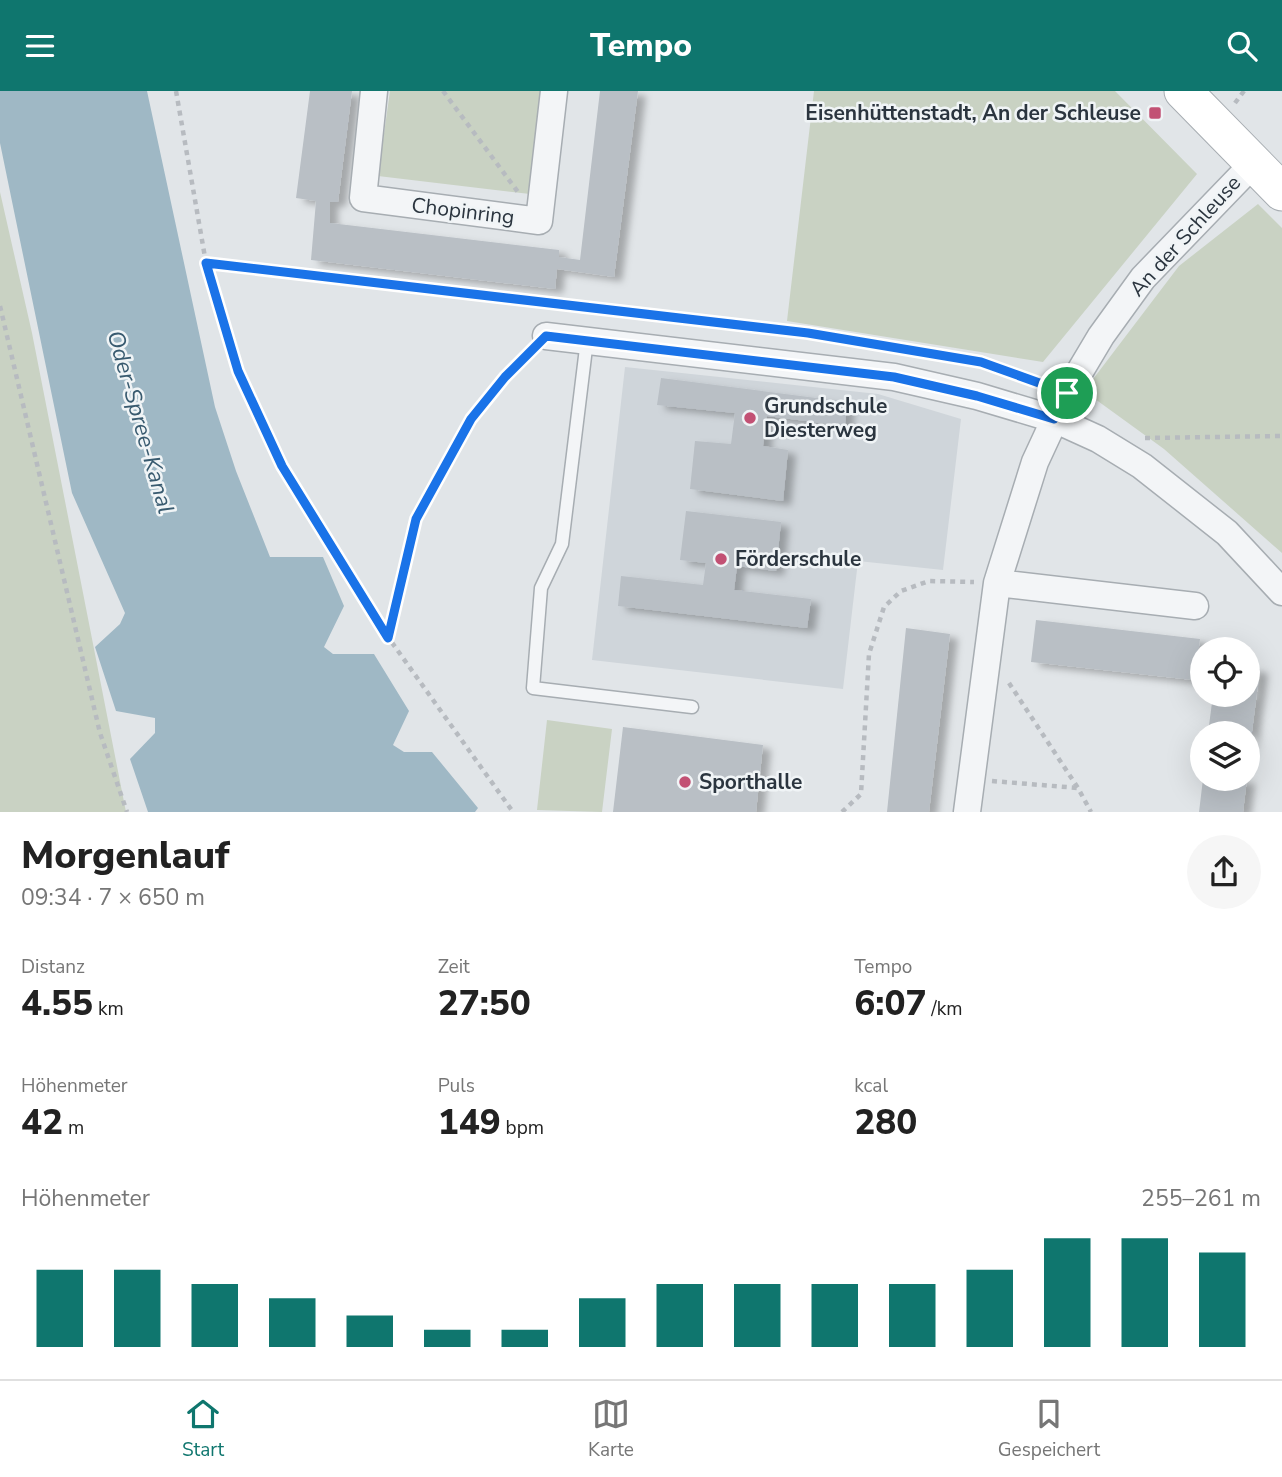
<!DOCTYPE html>
<html lang="de">
<head>
<meta charset="utf-8">
<style>
  :root { --surface:#fff; --page:#f6f6f6; --text:#222; --muted:#767676; --line:#e0e0e0; --accent:#0f766e }
  body { margin:0; font-family:"Nunito Sans",sans-serif; background:var(--page); color:var(--text); height:100vh; display:flex; flex-direction:column; font-size:26px; white-space:nowrap }
  * { box-sizing:border-box; margin:0 }
  p { font-size:23px; color:var(--muted) }
  .icon { flex:none; width:38px; height:38px; fill:none; stroke:currentColor; stroke-width:2; stroke-linecap:round; stroke-linejoin:round }
  .map { position:relative; height:721px; overflow:hidden }
  .panel { display:flex; flex-direction:column; background:var(--surface); flex:1 }
  .panel>* { flex:none }
  .buttons { position:absolute; left:1190px; top:546px; display:grid; gap:14px }
  .buttons a { display:grid; place-items:center; width:70px; height:70px; border-radius:50%; background:var(--surface); box-shadow:0 7px 28px #0002; font-size:35px }
  .pin { position:absolute; display:grid; place-items:center; width:60px; height:60px; color:#fff; margin:-30px; border:4px solid #fff; border-radius:50%; box-shadow:0 2px 7px #0007 }
  .round { display:grid; place-items:center; flex:none; width:74px; height:74px; border-radius:37px; background:var(--page) }
  .summary { display:flex; align-items:center; justify-content:space-between; height:119px; padding:0 21px }
  h1 { font-size:38px; font-weight:800; line-height:52px }
  .metrics { display:grid; grid-template-columns:repeat(3,1fr); gap:10px; height:119px; padding:7px 21px }
  .metrics div { display:grid; align-content:center }
  .metrics b { font-size:35px; font-weight:800 }
  .metrics small { font-size:19px; font-weight:400 }
  .metrics p { font-size:19px }
  .chart { height:196px; padding:14px 21px }
  .chart p { display:flex; justify-content:space-between }
  .chart svg { width:100%; height:126px; margin-top:7px; stroke:var(--accent); stroke-width:6 }
  header { display:flex; justify-content:space-between; align-items:center; height:91px; padding:0 21px; background:var(--accent); color:#fff; font-size:32px; font-weight:800 }
  .tabs { display:flex; justify-content:space-around; align-items:center; height:98px; border-top:2px solid var(--line); background:var(--surface); font-size:19px; color:var(--muted) }
  .tabs a { display:grid; justify-items:center; gap:4px }
  .tabs .active { color:var(--accent) }
  .map>svg:first-child { display:block }
  .built { fill:#cfd5da }
  .green { fill:#c9d2c3 }
  .water { fill:#9fb8c5 }
  .building { fill:#b9bfc5; filter:url(#shadow) }
  .lines { fill:none; stroke-linecap:round; stroke-linejoin:round }
  .lane-casing { stroke:#a7adb2; stroke-width:15 }
  .street-casing { stroke:#a7adb2; stroke-width:29 }
  .secondary-casing { stroke:#a7adb2; stroke-width:39 }
  .path { stroke:#b7bbc0; stroke-width:4.5; stroke-dasharray:5 5; stroke-linecap:butt }
  .lane { stroke:#f3f5f7; stroke-width:12 }
  .street { stroke:#f3f5f7; stroke-width:26 }
  .secondary { stroke:#fff; stroke-width:37 }
  .route-casing { stroke:#fff; stroke-width:14 }
  .route { stroke:#1a73e8; stroke-width:9 }
  .poi-dot { fill:#c25174; stroke:#f0f4f6; stroke-width:2.5 }
  .labels { text-anchor:middle; stroke-width:5; stroke-linejoin:round; paint-order:stroke }
  .poi-label { font-size:21px; font-weight:bold; fill:#2b353f; stroke:#f0f4f6; text-anchor:start }
  .street-label { font-size:21px; fill:#2b353f; stroke:#f0f4f6 }
  .water-label { font-size:23px; font-style:italic; fill:#385a6f; stroke:#f0f4f6 }
</style>
</head>
<body>
<header><svg class="icon" aria-label="menu" viewBox="0 0 24 24"><path d="M4 6h16M4 12h16M4 18h16"/></svg>Tempo<svg class="icon" aria-label="search" viewBox="0 0 24 24"><circle cx="10" cy="10" r="6"/><path d="M15 15l6 6"/></svg></header>
<div class="map">
<svg width="1282" height="721" viewBox="0 0 1282 721">
  <defs>
    <filter id="shadow"><feDropShadow dx="8" dy="4.5" stdDeviation="3.5" flood-color="#0004"/></filter>
  </defs>
  <rect width="100%" height="100%" fill="#e1e5e8"/>
  <path class="built" d="M 625,276 L 878,303 L 961,328 L 943,479 L 858,470 L 843,598 L 592,569 Z"/>
  <path class="green" d="M 390,0 L 541,0 L 530,103 L 378,85 Z
    M 814,0 L 1115,0 L 1197,83 L 1043,271 L 787,230 Z
    M 0,101 L 32,242 L 126,721 L 0,721 Z
    M 1258,113 L 1282,137 L 1282,462 L 1164,358 L 1084,300 L 1179,175 Z
    M 547,629 L 612,638 L 602,721 L 537,719 Z"/>
  <path class="water" d="M 0,0 L 147,0 L 215,316 L 236,380 L 270,466 L 323,466 L 344,515 L 324,556 L 333,563 L 374,563 L 409,620 L 393,654 L 404,661 L 432,661 L 478,717 L 475,721 L 148,721 L 130,668 L 155,642 L 155,627 L 116,620 L 95,556 L 120,533 L 125,522 L 72,402 L 0,52 Z"/>
  <path class="building" d="M 310,0 L 352,0 L 338,111 L 330,111 L 330,132 L 559,159 L 559,166 L 580,169 L 600,0 L 638,0 L 614,186 L 557,178 L 555,198 L 311,169 L 316,110 L 296,107 Z
    M 661,287 L 847,311 L 845,335 L 767,325 L 763,355 L 788,359 L 783,410 L 690,398 L 695,350 L 731,353 L 735,322 L 657,314 Z
    M 686,420 L 781,431 L 776,480 L 737,475 L 734,499 L 811,508 L 807,537 L 618,515 L 621,485 L 703,494 L 706,472 L 680,469 Z
    M 1036,529 L 1200,548 L 1197,571 L 1202,571 L 1202,590 L 1031,571 Z
    M 906,537 L 950,543 L 929,721 L 887,721 Z
    M 1248,576 L 1260,578 L 1249,664 L 1248,642 L 1208,642 L 1213,604 L 1248,604 Z
    M 623,636 L 763,654 L 756,721 L 613,721 Z
    M 1203,688 L 1247,688 L 1243,721 L 1199,721 Z"/>
  <g class="lines">
    <defs>
      <path id="lane" d="M 587,249 L 562,453 L 541,497 L 533,597 L 692,616"/>
      <path id="street" d="M 374,0 L 363,107 L 539,130 L 554,0
        M 546,245 L 894,286 L 977,305 L 1054,328 L 1098,348 L 1142,375 L 1227,442 L 1282,501
        M 997,492 L 1195,515
        M 967,721 L 997,492 L 1035,371 L 1067,302 L 1101,245 L 1143,187 L 1254,72"/>
      <path id="secondary" d="M 1183,0 L 1282,101"/>
    </defs>
    <use href="#lane" class="lane-casing"/>
    <use href="#street" class="street-casing"/>
    <use href="#secondary" class="secondary-casing"/>
    <path class="path" d="M 176,0 L 206,172 L 238,280 L 282,375 L 388,546 L 513,721
      M 443,0 L 518,101
      M 1235,12 L 1244,0
      M 206,172 L 808,242 L 981,271 L 1045,294
      M 0,215 L 100,642 L 127,721
      M 1145,347 L 1282,345
      M 388,546 L 417,428 L 471,328 L 505,286 L 531,261
      M 1009,592 L 1078,697 L 1091,721
      M 992,690 L 1078,697
      M 842,721 L 861,703 L 869,563 L 884,516 L 901,500 L 929,490 L 974,491"/>
    <use href="#lane" class="lane"/>
    <use href="#street" class="street"/>
    <use href="#secondary" class="secondary"/>
  </g>
  <g class="lines">
    <defs>
      <path id="route" d="M 206,172 L 808,242 L 981,271 L 1067,302 L 1054,328 L 977,305 L 894,286 L 546,245 L 505,286 L 471,328 L 416,428 L 388,547 L 282,375 L 238,280 Z"/>
    </defs>
    <use href="#route" class="route-casing"/>
    <use href="#route" class="route"/>
  </g>
  <g class="poi-dot">
    <rect x="1148" y="15" width="14" height="14" rx="3.5"/>
    <circle cx="750" cy="327" r="7"/>
    <circle cx="721" cy="468" r="7"/>
    <circle cx="685" cy="691" r="7"/>
  </g>
  <g class="labels">
    <g class="poi-label">
      <text x="1141" y="29" text-anchor="end">Eisenhüttenstadt, An der Schleuse</text>
      <text x="764" y="322">Grundschule<tspan x="764" dy="24">Diesterweg</tspan></text>
      <text x="735" y="475">Förderschule</text>
      <text x="699" y="698">Sporthalle</text>
    </g>
    <g class="street-label">
      <text transform="translate(463 120) rotate(7)" y="7">Chopinring</text>
      <text transform="translate(1185 145) rotate(-48)" y="7">An der Schleuse</text>
    </g>
    <g class="water-label">
      <text transform="translate(141 331) rotate(74)" y="8">Oder-Spree-Kanal</text>
    </g>
  </g>
</svg>
<div class="buttons">
<a><svg class="icon" aria-label="locate" viewBox="0 0 24 24"><circle cx="12" cy="12" r="6"/><path d="M12 2v4M12 18v4M2 12h4M18 12h4"/></svg></a>
<a><svg class="icon" aria-label="layers" viewBox="0 0 24 24"><path d="M12 4l9 5-9 5-9-5zM3 14l9 5 9-5"/></svg></a>
</div>
<div class="pin" style="left:1067px;top:302px;background:#1e9e55"><svg class="icon" aria-label="arrive" viewBox="0 0 24 24"><path d="M6 21V4h12l-3 4 3 4H6"/></svg></div>
</div>
<section class="panel">
<div class="summary"><div><h1>Morgenlauf</h1><p>09:34 · 7 × 650 m</p></div><a class="round"><svg class="icon" aria-label="share" viewBox="0 0 24 24"><path d="M12 15V3M7 8l5-5 5 5M5 13v7h14v-7"/></svg></a></div>
<div class="metrics">
<div><p>Distanz</p><b>4.55<small> km</small></b></div>
<div><p>Zeit</p><b>27:50</b></div>
<div><p>Tempo</p><b>6:07<small> /km</small></b></div>
</div>
<div class="metrics">
<div><p>Höhenmeter</p><b>42<small> m</small></b></div>
<div><p>Puls</p><b>149<small> bpm</small></b></div>
<div><p>kcal</p><b>280</b></div>
</div>
<div class="chart"><p><span>Höhenmeter</span>255–261 m</p>
<svg viewBox="0 0 160 44" preserveAspectRatio="none"><path d="M5 44V17M15 44V17M25 44V22M35 44V27M45 44V33M55 44V38M65 44V38M75 44V27M85 44V22M95 44V22M105 44V22M115 44V22M125 44V17M135 44V6M145 44V6M155 44V11"/></svg>
</div>
</section>
<nav class="tabs">
<a class="active"><svg class="icon" aria-label="home" viewBox="0 0 24 24"><path d="M3 11l9-7 9 7M6 9v11h12V9"/></svg>Start</a>
<a><svg class="icon" aria-label="map" viewBox="0 0 24 24"><path d="M3 6l6-2 6 2 6-2v14l-6 2-6-2-6 2zM9 4v14M15 6v14"/></svg>Karte</a>
<a><svg class="icon" aria-label="saved" viewBox="0 0 24 24"><path d="M7 4h10v16l-5-4-5 4z"/></svg>Gespeichert</a>
</nav>
</body>
</html>
